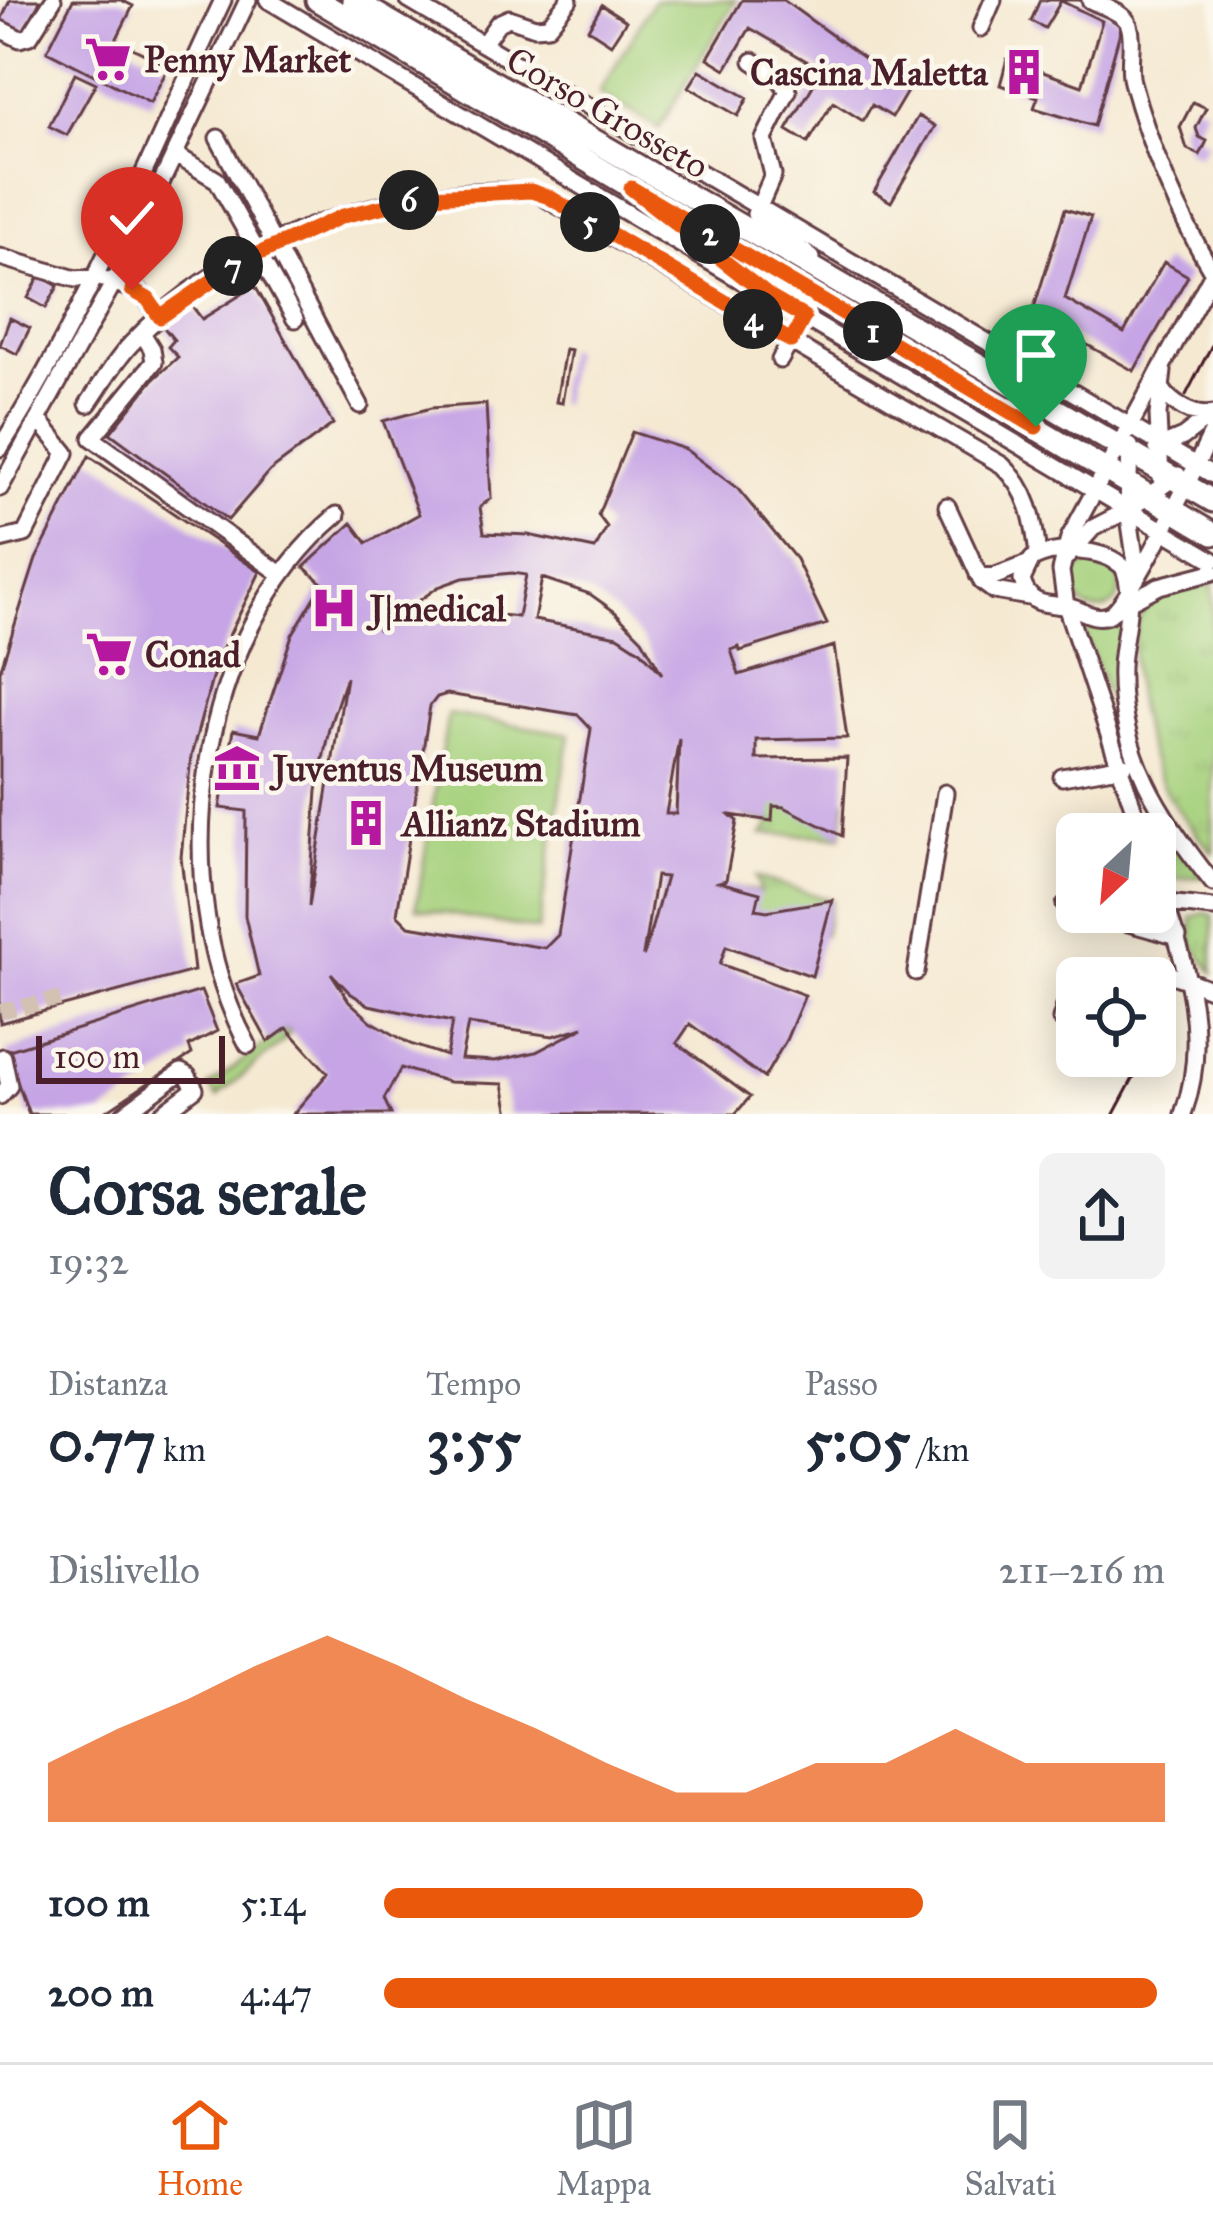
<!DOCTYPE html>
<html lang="it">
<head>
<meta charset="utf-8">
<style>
  :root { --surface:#fff; --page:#f2f2f3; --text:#1f2937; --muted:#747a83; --line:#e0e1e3; --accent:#ea580c }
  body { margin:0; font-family:"IM FELL Great Primer",serif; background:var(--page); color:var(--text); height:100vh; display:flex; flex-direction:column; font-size:45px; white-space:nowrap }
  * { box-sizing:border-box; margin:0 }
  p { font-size:39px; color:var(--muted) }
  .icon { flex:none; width:66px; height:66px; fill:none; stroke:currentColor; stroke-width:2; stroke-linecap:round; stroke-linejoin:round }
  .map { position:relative; height:1114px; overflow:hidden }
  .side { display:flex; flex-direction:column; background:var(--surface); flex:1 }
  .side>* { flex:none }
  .needle { width:78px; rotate:206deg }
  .fabs { position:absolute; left:1056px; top:813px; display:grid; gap:24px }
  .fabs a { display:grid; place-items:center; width:120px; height:120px; border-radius:18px; background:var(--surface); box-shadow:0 6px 30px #0003; font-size:60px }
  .scale { position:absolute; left:36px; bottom:30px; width:189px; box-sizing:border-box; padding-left:12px; border:6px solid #4a1f2b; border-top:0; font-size:33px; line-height:42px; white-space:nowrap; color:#4a1f2b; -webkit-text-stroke:9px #fbf7ec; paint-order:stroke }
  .pin { position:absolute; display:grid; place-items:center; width:102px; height:102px; color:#fff; margin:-123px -51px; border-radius:50% 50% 50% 0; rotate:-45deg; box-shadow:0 0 12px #0007 }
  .pin .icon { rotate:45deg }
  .km { position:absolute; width:60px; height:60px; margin:-30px; border-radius:50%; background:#222; color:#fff; font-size:33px; line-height:60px; text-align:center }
  .round { display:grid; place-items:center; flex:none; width:126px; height:126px; border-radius:18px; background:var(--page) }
  .summary { display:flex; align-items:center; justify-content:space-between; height:204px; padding:0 48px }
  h1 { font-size:66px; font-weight:800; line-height:90px }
  .metrics { display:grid; grid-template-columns:repeat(3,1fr); gap:18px; height:204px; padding:12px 48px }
  .metrics div { display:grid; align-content:center }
  .metrics b { font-size:60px; font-weight:800 }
  .metrics small { font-size:33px; font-weight:400 }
  .metrics p { font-size:33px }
  .chart { height:336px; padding:24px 48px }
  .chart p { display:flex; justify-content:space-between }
  .chart svg { width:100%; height:216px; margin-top:12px; fill:var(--accent); opacity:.7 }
  ul { padding:0 48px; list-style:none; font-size:39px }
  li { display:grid; grid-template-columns:192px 144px 1fr; align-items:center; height:90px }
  li i { height:30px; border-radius:15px; background:var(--accent) }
  .tab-bar { display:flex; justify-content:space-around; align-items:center; height:168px; border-top:3px solid var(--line); background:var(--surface); font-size:33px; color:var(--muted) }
  .tab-bar a { display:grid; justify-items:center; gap:6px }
  .tab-bar .selected { color:var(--accent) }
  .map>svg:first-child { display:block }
  .grass { fill:url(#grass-tufts); stroke:#787854; stroke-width:3 }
  .park { fill:#a6d17d; stroke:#787854; stroke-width:3 }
  .building { fill:#c6a4e5; fill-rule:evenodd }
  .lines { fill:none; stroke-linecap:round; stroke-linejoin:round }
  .minor-tunnel { stroke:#d3c1b1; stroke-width:15; stroke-dasharray:15 8; stroke-linecap:butt }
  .minor-casing { stroke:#643d44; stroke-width:21 }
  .major-casing { stroke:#643d44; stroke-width:27 }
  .minor { stroke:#fff; stroke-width:15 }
  .major { stroke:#fff; stroke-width:21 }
  .tram { stroke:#4a1f2b; stroke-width:3 }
  .route-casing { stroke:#fff; stroke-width:24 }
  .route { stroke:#ea580c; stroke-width:15 }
  .labels { text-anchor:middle; stroke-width:9; stroke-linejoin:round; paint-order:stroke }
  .poi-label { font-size:36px; font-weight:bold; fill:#4a1f2b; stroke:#fbf7ec; text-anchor:start }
  .street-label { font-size:36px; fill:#4a1f2b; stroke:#fbf7ec }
</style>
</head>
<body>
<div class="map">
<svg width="1213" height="1114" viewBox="0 0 1213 1114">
  <defs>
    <pattern id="grass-tufts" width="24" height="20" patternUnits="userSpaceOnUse" patternTransform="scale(3)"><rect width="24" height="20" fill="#a6d17d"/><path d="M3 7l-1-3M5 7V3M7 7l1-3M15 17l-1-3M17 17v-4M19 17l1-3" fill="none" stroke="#90b36c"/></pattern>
  </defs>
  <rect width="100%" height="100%" fill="#fbf7ec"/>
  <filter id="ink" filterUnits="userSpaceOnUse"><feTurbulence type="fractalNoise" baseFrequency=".00833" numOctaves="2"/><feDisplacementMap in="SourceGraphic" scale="24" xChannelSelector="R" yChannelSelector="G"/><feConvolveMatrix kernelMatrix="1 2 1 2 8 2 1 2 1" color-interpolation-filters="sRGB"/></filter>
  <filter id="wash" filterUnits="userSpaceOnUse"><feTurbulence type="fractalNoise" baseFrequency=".004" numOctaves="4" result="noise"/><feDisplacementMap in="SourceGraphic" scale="48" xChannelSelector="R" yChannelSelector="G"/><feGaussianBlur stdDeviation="2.7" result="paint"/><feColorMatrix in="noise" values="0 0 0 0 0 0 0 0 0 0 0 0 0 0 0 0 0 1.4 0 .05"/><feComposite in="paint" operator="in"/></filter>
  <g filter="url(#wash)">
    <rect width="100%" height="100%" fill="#f5e9d2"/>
    <path class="grass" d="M1073 586a24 24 0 1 1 48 0a24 24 0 1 1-48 0Z
      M 1213,583 L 1213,853 C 1194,830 1170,804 1158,776 C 1141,738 1112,624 1158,596 C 1172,588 1197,587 1213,583 Z
      M 1122,615 L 1119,719 L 1115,719 L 1080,618 L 1110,621 Z
      M 1138,777 L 1204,877 L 1170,879 L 1134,778 Z
      M 763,796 L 845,801 L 842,836 L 763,834 L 772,821 L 745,818 L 746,798 Z
      M 756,877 L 832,900 L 824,935 L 742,912 L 735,887 L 760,892 Z
      M 1205,913 L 1213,915 L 1213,972 L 1192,944 L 1192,917 Z
      M 287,1028 L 290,1033 L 282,1042 L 217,1097 L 209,1086 Z"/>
    <path class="park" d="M 654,0 L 736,0 L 659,128 L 599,93 Z
      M 448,714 L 570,734 L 538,930 L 416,908 Z"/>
    <g id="blocks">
      <path class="building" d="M 10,0 L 41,0 L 22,35 L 0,23 Z
        M 73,0 L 121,0 L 133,6 L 116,40 L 169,66 L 150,103 L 47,51 Z
        M 742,0 L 783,0 L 908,90 L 892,117 L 872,105 L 863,121 L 833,102 L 808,143 L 787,130 L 822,70 L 750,28 L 726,69 L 708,58 Z
        M 1040,0 L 1082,0 L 1123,21 L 1094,126 L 1034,108 L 1038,97 L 1000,85 L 1007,59 L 1082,86 L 1102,21 L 1061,1 L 1045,28 L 1031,21 Z
        M 602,5 L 626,21 L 611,44 L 588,29 Z
        M 700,70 L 748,98 L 738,116 L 689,87 Z
        M 75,73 L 96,83 L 67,135 L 49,126 Z
        M 1193,102 L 1206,108 L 1196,128 L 1199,137 L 1207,141 L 1200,155 L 1187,149 L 1180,127 Z
        M 918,116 L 935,126 L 891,202 L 874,192 Z
        M 1065,209 L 1091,217 L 1065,299 L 1124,333 L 1164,262 L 1188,276 L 1134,371 L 1032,314 Z
        M 40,276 L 58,286 L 46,308 L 28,298 Z
        M 255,286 L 333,424 L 270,471 L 228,520 L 110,433 L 153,380 L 178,357 L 168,347 L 174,340 L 161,324 L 189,302 L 202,319 Z
        M 10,318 L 30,328 L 17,354 L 0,345 Z
        M 565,349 L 571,350 L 562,403 L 556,402 Z
        M 486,404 L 491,498 L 480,507 L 484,533 L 528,535 L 595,549 L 607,527 L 598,515 L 632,432 L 685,449 L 737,488 L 796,559 L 827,624 L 740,651 L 739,647 L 731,650 L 739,675 L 834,646 L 847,738 L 756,740 L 756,759 L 847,758 L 842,836 L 784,807 L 773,806 L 772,821 L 730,815 L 737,821 L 726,880 L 719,882 L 760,893 L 756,909 L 767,911 L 832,900 L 812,976 L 726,946 L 720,964 L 805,995 L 786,1040 L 764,1078 L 690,1024 L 677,1043 L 750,1097 L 735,1114 L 509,1114 L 503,1084 L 449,1082 L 401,1068 L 384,1099 L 391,1114 L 293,1114 L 328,1073 L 287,1028 L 268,1042 L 236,984 L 259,976 L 245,916 L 246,811 L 220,808 L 233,730 L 259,735 L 292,635 L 323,584 L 304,567 L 352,523 L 367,543 L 419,514 L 383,421 L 431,408 ZM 512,573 L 526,575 L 518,617 L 433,607 L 407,613 L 377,631 L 438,587 L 463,578 ZM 542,578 L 590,594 L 615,612 L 642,639 L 662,674 L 641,651 L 618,636 L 534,620 ZM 346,677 L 311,894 L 309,907 L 317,791 L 329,728 ZM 447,694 L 578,715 L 591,729 L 558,935 L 545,948 L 409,926 L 397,914 L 430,706 L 437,697 ZM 679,738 L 676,814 L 666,814 L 674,766 ZM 656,876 L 666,877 L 644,955 L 643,955 ZM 331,973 L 350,993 L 369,1005 L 452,1022 L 446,1056 L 410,1044 L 371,1021 L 349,1001 ZM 468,1024 L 553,1036 L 584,1027 L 536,1052 L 495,1061 L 461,1059 Z
        M 89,456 L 260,572 L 217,660 L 191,756 L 181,857 L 194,971 L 0,1023 L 0,671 L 36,559 Z
        M 201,991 L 217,1031 L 189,1046 L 192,1054 L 102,1114 L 29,1114 L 6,1051 Z"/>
    </g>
  </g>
  <g filter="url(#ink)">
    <use href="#blocks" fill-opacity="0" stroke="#643d44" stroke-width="3"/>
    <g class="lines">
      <path class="minor-tunnel" d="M 0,1011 L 65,998"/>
      <defs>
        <path id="minor" d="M 268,0 L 1213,560
          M 408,0 L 1213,475
          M 1090,0 C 1101,6 1125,12 1129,25 C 1135,42 1127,63 1132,82 C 1149,146 1179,216 1213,273 L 1069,538 L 1061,571 L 1066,606 L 1142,834
          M 981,28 L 993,0
          M 0,29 L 20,39 L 30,36 L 53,0
          M 483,44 L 498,23 L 509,18 L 535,27 L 548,26 L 569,0
          M 753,61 L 779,78 L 788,91 L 764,139 L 773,175 L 759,207
          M 218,138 L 360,405
          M 174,154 L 217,180 L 295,319
          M 755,214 L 812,258
          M 685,230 L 738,270
          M 0,257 L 76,279 L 96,277 L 114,282 L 142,294 L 161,317
          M 142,333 L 152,349 L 154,362 L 92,438 L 281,574
          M 780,360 L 804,317
          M 1162,389 C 1171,404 1195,418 1213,414
          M 88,404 C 102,384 114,362 131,344 C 231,237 391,183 535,192 L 1002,465 C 1029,490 1034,520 1038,555
          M 1213,431 C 1198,461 1129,608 1108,615 C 1091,621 1080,607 1064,606 C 1043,604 1028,604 1022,580 L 1032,559 C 1056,546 1103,548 1123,567 C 1137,596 1122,637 1121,667 C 1118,754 1161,818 1213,883
          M 1130,446 L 1128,510 L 1137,571
          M 0,448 C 90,307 152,150 223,0
          M 1157,448 L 1183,437 L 1213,414
          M 1161,479 L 1158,415 L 1163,371
          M 0,488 L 114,282 L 248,0
          M 947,506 L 982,582 L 994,591 L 1029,597
          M 0,540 L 25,534 L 66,453 L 39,420
          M 1068,556 L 1093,528 L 1128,510 L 1178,475
          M 978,575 L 993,577 L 1027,564
          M 1121,606 L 1159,586 L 1213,572
          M 1062,777 L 1124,766
          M 1155,873 C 1182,955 1213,1030 1183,1114
          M 1158,902 L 1213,908
          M 1065,905 L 1077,909
          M 1089,912 L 1178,937
          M 916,972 L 945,793
          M 1096,978 C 1137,958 1174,975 1213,990
          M 1061,1019 L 1068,997 L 1077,991
          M 248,1045 C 162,886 196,633 337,515
          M 0,1096 L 9,1086 L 3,1057
          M 124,1114 L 181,1072 L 188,1076 L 195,1089 L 162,1114"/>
        <path id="major" d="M 317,0 L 1213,534
          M 353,0 L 1213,501"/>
      </defs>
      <use href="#minor" class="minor-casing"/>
      <use href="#major" class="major-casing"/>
      <use href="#minor" class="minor"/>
      <use href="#major" class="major"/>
      <path class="tram" d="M 1186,395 L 1213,343
        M 1155,1051 L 1166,1013
        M 1114,1114 L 1145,1056"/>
    </g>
  </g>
  <g class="lines" filter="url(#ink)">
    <defs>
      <path id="route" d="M 132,290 L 148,299 L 160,317 L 238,263 L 343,216 L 429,196 L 531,191 L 549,197 L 791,341 L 804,317 L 771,298 L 631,188 L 1036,427"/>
    </defs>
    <use href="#route" class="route-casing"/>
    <use href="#route" class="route"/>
  </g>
  <defs>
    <symbol id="supermarket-bare" viewBox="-9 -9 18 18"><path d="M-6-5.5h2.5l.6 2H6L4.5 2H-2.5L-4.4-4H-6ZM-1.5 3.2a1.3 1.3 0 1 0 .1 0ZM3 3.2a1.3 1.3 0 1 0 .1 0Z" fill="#b5179e" stroke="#fbf7ec" stroke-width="2.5" paint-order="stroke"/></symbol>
    <symbol id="building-bare" viewBox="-9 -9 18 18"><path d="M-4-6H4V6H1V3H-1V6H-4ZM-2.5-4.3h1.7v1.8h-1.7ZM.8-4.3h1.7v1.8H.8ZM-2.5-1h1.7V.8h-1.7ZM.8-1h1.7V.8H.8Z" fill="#b5179e" stroke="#fbf7ec" stroke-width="2.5" paint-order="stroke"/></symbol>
    <symbol id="hospital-bare" viewBox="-9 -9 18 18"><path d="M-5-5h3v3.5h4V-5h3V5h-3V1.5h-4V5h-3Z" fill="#b5179e" stroke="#fbf7ec" stroke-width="2.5" paint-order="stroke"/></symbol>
    <symbol id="museum-bare" viewBox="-9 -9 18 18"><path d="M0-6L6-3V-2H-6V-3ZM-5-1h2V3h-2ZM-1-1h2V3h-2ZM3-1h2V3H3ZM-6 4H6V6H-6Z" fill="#b5179e" stroke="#fbf7ec" stroke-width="2.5" paint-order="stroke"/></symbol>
  </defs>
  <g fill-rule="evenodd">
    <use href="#supermarket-bare" x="75" y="26" width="66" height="66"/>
    <use href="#building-bare" x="991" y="39" width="66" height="66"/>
    <use href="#hospital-bare" x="301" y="575" width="66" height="66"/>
    <use href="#supermarket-bare" x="76" y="621" width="66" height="66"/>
    <use href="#museum-bare" x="204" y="735" width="66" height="66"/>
    <use href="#building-bare" x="333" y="790" width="66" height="66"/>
  </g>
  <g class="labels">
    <g class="poi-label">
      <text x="144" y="72">Penny Market</text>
      <text x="988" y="85" text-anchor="end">Cascina Maletta</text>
      <text x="370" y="621">J|medical</text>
      <text x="145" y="667">Conad</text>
      <text x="273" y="781">Juventus Museum</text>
      <text x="402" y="836">Allianz Stadium</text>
    </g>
    <g class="street-label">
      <text transform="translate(608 112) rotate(30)" y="13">Corso Grosseto</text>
    </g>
  </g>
</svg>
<div class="fabs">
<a><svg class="needle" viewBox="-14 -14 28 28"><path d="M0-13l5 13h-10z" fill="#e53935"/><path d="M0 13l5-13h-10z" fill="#747a83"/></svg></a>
<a><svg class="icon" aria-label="locate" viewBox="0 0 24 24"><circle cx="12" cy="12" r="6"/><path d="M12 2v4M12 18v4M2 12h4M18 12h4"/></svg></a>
</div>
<div class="scale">100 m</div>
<div class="pin" style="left:1036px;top:427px;background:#1e9e55"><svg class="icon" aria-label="arrive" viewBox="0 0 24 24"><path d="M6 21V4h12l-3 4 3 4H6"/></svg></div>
<div class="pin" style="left:132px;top:290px;background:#d93025"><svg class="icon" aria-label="check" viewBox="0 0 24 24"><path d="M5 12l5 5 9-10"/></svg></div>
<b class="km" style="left:873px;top:331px">1</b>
<b class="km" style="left:710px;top:234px">2</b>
<b class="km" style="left:753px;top:319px">4</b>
<b class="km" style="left:590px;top:222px">5</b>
<b class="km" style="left:409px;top:200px">6</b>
<b class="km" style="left:233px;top:266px">7</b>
</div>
<section class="side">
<div class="summary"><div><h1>Corsa serale</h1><p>19:32</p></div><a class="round"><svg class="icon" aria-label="share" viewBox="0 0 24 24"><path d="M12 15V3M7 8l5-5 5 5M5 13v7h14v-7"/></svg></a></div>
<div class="metrics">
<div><p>Distanza</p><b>0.77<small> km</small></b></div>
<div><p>Tempo</p><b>3:55</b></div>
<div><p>Passo</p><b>5:05<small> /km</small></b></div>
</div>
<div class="chart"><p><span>Dislivello</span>211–216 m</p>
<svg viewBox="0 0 160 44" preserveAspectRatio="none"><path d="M0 44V32L10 25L20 19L30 12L40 6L50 12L60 19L70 25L80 32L90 38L100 38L110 32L120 32L130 25L140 32L150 32L160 32V44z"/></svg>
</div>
<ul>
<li><b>100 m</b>5:14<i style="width:69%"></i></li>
<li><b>200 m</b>4:47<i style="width:99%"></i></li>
</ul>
</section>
<nav class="tab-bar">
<a class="selected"><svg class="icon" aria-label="home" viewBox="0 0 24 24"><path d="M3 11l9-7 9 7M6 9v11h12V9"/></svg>Home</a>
<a><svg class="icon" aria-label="map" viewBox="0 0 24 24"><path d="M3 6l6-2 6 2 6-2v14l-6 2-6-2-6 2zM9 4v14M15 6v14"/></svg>Mappa</a>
<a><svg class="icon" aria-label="saved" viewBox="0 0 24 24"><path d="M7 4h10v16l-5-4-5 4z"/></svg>Salvati</a>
</nav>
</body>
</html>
